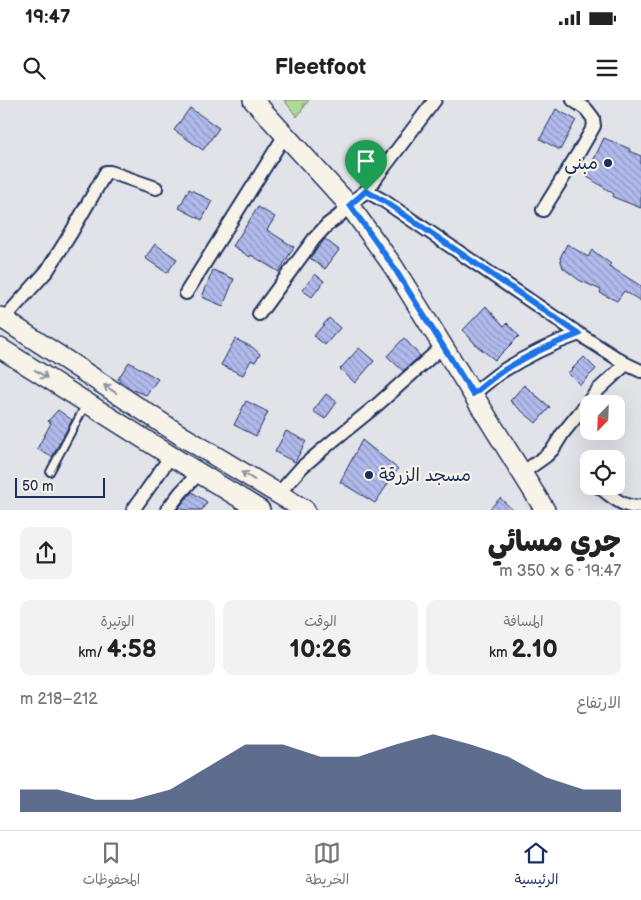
<!DOCTYPE html>
<html lang="ar">
<head>
<meta charset="utf-8">
<style>
  :root { --surface:#fff; --page:#f2f2f2; --text:#222; --muted:#767676; --line:#e0e0e0; --accent:#1b2f5e }
  body { margin:0; font-family:"Balsamiq Sans","Playpen Sans Arabic",sans-serif; background:var(--page); color:var(--text); direction:rtl; height:100vh; display:flex; flex-direction:column; font-size:19px; white-space:nowrap }
  * { box-sizing:border-box; margin:0 }
  p { font-size:16px; color:var(--muted) }
  .icon { flex:none; width:28px; height:28px; fill:none; stroke:currentColor; stroke-width:2; stroke-linecap:round; stroke-linejoin:round }
  .map { position:relative; height:410px; overflow:hidden; direction:ltr }
  .drawer { display:flex; flex-direction:column; background:var(--surface); flex:1 }
  .drawer>* { flex:none }
  .needle { width:32px; rotate:203deg }
  .tools { position:absolute; left:580px; top:295px; display:grid; gap:10px }
  .tools a { display:grid; place-items:center; width:45px; height:45px; border-radius:10px; background:var(--surface); box-shadow:0 5px 20px #0002; font-size:25px }
  .scale { position:absolute; left:15px; bottom:12px; width:90px; box-sizing:border-box; padding-left:5px; border:2px solid #1b2f5e; border-top:0; font-size:14px; line-height:18px; white-space:nowrap; color:#1b2f5e; -webkit-text-stroke:4px #f7f3e8; paint-order:stroke }
  .pin { position:absolute; display:grid; place-items:center; width:42px; height:42px; color:#fff; margin:-51px -21px; border-radius:50% 50% 50% 0; rotate:-45deg; box-shadow:0 0 5px #0007 }
  .pin .icon { rotate:45deg }
  .round { display:grid; place-items:center; flex:none; width:52px; height:52px; border-radius:10px; background:var(--page) }
  .overview { display:flex; align-items:center; justify-content:space-between; height:85px; padding:0 20px }
  h1 { font-size:28px; font-weight:800; line-height:38px }
  .figures { display:grid; grid-template-columns:repeat(3,1fr); gap:8px; height:85px; padding:5px 20px }
  .figures div { display:grid; align-content:center; border-radius:10px; background:var(--page); text-align:center }
  .figures b { font-size:25px; font-weight:800 }
  .figures small { font-size:14px; font-weight:400 }
  .figures p { font-size:14px }
  .chart { height:140px; padding:10px 20px }
  .chart p { display:flex; justify-content:space-between }
  .chart svg { width:100%; height:90px; margin-top:5px; fill:var(--accent); opacity:.7 }
  .status { display:flex; justify-content:space-between; align-items:center; height:35px; padding:0 25px; background:var(--surface); direction:ltr }
  .status svg { height:14px; fill:currentColor }
  header { display:flex; justify-content:space-between; align-items:center; height:65px; padding:0 20px; background:var(--surface); font-size:22px; font-weight:800 }
  .tab-bar { display:flex; justify-content:space-around; align-items:center; height:70px; border-top:1px solid var(--line); background:var(--surface); font-size:14px; color:var(--muted) }
  .tab-bar a { display:grid; justify-items:center; gap:2px }
  .tab-bar .current { color:var(--accent) }
  .map>svg:first-child { display:block }
  .cemetery { fill:url(#cemetery-stones); stroke:#668479 }
  .building { fill:url(#building-back-hatch); stroke:#1b2f5e }
  .lines { fill:none; stroke-linecap:round; stroke-linejoin:round }
  .lane-casing { stroke:#1b2f5e; stroke-width:10 }
  .street-casing { stroke:#1b2f5e; stroke-width:16 }
  .secondary-casing { stroke:#1b2f5e; stroke-width:22 }
  .lane { stroke:#f7f3e8; stroke-width:6 }
  .street { stroke:#f7f3e8; stroke-width:12 }
  .secondary { stroke:#f7f3e8; stroke-width:19 }
  .oneway { stroke:#8991a3 }
  .route-casing { stroke:#fff; stroke-width:10 }
  .route { stroke:#1a73e8; stroke-width:6 }
  .poi-dot { fill:#1b2f5e; stroke:#f7f3e8; stroke-width:2 }
  .labels { text-anchor:middle; stroke-width:4.5; stroke-linejoin:round; paint-order:stroke }
  .poi-label { font-size:18px; fill:#1b2f5e; stroke:#f7f3e8; text-anchor:end }
</style>
</head>
<body>
<div class="status"><b>19:47</b><svg viewBox="0 0 49 12"><path d="M0 12V9h3v3zM5 12V6h3v6zM10 12V3h3v9zM15 12V0h3v12zM26 1h20v11H26zM47 4h2v5h-2z"/></svg></div>
<header><svg class="icon" aria-label="menu" viewBox="0 0 24 24"><path d="M4 6h16M4 12h16M4 18h16"/></svg>Fleetfoot<svg class="icon" aria-label="search" viewBox="0 0 24 24"><circle cx="10" cy="10" r="6"/><path d="M15 15l6 6"/></svg></header>
<div class="map">
<svg width="641" height="410" viewBox="0 0 641 410">
  <defs>
    <pattern id="cemetery-stones" width="16" height="16" patternUnits="userSpaceOnUse" patternTransform="scale(1.25)"><rect width="16" height="16" fill="#b1d894"/><path d="M2 7V4a2 2 0 0 1 4 0v3zM10 15v-3a2 2 0 0 1 4 0v3z" fill="#98ba82"/></pattern>
    <pattern id="building-back-hatch" width="6" height="6" patternUnits="userSpaceOnUse" patternTransform="scale(1.25)"><rect width="6" height="6" fill="#b1baeb"/><path d="M-1 5l2 2M0 0l6 6M5-1l2 2" fill="none" stroke="#8f98c2"/></pattern>
  </defs>
  <rect width="100%" height="100%" fill="#e2e2e9"/>
  <filter id="ink" filterUnits="userSpaceOnUse"><feTurbulence type="fractalNoise" baseFrequency=".02" numOctaves="2"/><feDisplacementMap in="SourceGraphic" scale="10" xChannelSelector="R" yChannelSelector="G"/><feConvolveMatrix kernelMatrix="1 2 1 2 8 2 1 2 1" color-interpolation-filters="sRGB"/></filter>
  <g filter="url(#ink)">
    <path class="cemetery" d="M 284,0 L 309,0 L 297,17 Z"/>
    <path class="building" d="M 190,8 L 219,28 L 203,50 L 174,30 Z
      M 556,9 L 576,20 L 560,50 L 540,39 Z
      M 604,38 L 630,49 L 629,51 L 641,56 L 641,108 L 613,97 L 614,94 L 586,76 Z
      M 189,89 L 212,101 L 202,120 L 179,108 Z
      M 258,107 L 275,117 L 267,130 L 294,147 L 279,172 L 251,155 L 250,157 L 233,146 Z
      M 325,139 L 339,150 L 325,169 L 310,158 Z
      M 155,144 L 177,159 L 167,173 L 145,158 Z
      M 567,144 L 588,157 L 592,150 L 611,164 L 609,166 L 641,186 L 641,201 L 624,191 L 617,201 L 600,193 L 601,190 L 579,180 L 563,168 L 560,158 Z
      M 213,170 L 234,179 L 223,206 L 202,197 Z
      M 315,174 L 324,181 L 312,197 L 302,190 Z
      M 486,206 L 504,226 L 507,223 L 519,236 L 495,260 L 477,246 L 463,230 Z
      M 329,218 L 340,228 L 325,245 L 314,236 Z
      M 404,238 L 420,256 L 403,271 L 387,256 Z
      M 235,239 L 252,247 L 260,254 L 255,262 L 251,260 L 243,275 L 221,265 Z
      M 359,248 L 374,261 L 355,283 L 340,269 Z
      M 584,257 L 596,269 L 580,285 L 568,273 Z
      M 129,262 L 158,279 L 146,295 L 133,290 L 121,282 L 118,279 Z
      M 524,285 L 550,307 L 536,323 L 510,301 Z
      M 326,294 L 337,302 L 325,319 L 313,311 Z
      M 246,301 L 268,312 L 256,336 L 234,325 Z
      M 58,310 L 72,320 L 52,357 L 37,349 L 51,323 L 48,321 Z
      M 286,331 L 306,341 L 295,362 L 275,352 Z
      M 362,340 L 398,369 L 375,403 L 340,382 Z
      M 192,392 L 207,402 L 202,410 L 177,410 Z
      M 500,398 L 513,410 L 489,410 Z"/>
    <g class="lines">
      <defs>
        <path id="lane" d="M 50,372 L 86,304"/>
        <path id="street" d="M 366,91 L 384,101 L 579,234 L 626,264 L 641,271
          M 543,110 L 579,52 L 594,26 L 593,18 L 586,9 L 573,0
          M 186,193 L 285,35
          M 259,214 L 314,139 L 327,125 L 339,116 L 349,105 L 366,91 L 435,0
          M 0,223 L 47,171 L 71,133 L 106,72 L 110,72 L 156,88
          M 473,294 C 482,287 491,279 501,272 C 526,256 551,244 579,234
          M 522,373 L 546,356 L 553,349 L 563,333 L 598,290 L 626,264
          M 598,386 C 610,395 625,410 641,406
          M 278,394 L 302,367 L 334,340 L 377,305 L 443,246
          M 133,410 L 171,356
          M 167,410 L 181,392 L 199,373"/>
        <path id="secondary" d="M 253,0 L 349,105 L 393,166 L 545,410
          M 0,217 L 182,336 L 305,410
          M 0,248 L 171,356 L 260,410"/>
      </defs>
      <use href="#lane" class="lane-casing"/>
      <use href="#street" class="street-casing"/>
      <use href="#secondary" class="secondary-casing"/>
      <use href="#lane" class="lane"/>
      <use href="#street" class="street"/>
      <use href="#secondary" class="secondary"/>
    </g>
    <defs><path id="oneway-shaft" d="M-6 0H5M1.5-3L5.5 0L1.5 3" fill="none" stroke-width="1.6" stroke-linecap="round" stroke-linejoin="round" transform="scale(1.25)"/></defs>
    <g class="oneway">
      <use href="#oneway-shaft" transform="translate(41 274) rotate(33)"/>
      <use href="#oneway-shaft" transform="translate(110 289) rotate(-147)"/>
      <use href="#oneway-shaft" transform="translate(248 376) rotate(-149)"/>
    </g>
  </g>
  <g class="lines" filter="url(#ink)">
    <defs>
      <path id="route" d="M 366,91 L 384,101 L 579,234 C 551,244 526,256 501,272 C 491,279 482,287 473,294 L 393,166 L 350,105 Z"/>
    </defs>
    <use href="#route" class="route-casing"/>
    <use href="#route" class="route"/>
  </g>
  <g class="poi-dot">
    <circle cx="608" cy="63" r="5"/>
    <circle cx="369" cy="375" r="5"/>
  </g>
  <g class="labels">
    <g class="poi-label">
      <text x="598" y="69">مبنى</text>
      <text x="379" y="381" text-anchor="start">مسجد الزرقة</text>
    </g>
  </g>
</svg>
<div class="tools">
<a><svg class="needle" viewBox="-14 -14 28 28"><path d="M0-13l5 13h-10z" fill="#e53935"/><path d="M0 13l5-13h-10z" fill="#767676"/></svg></a>
<a><svg class="icon" aria-label="locate" viewBox="0 0 24 24"><circle cx="12" cy="12" r="6"/><path d="M12 2v4M12 18v4M2 12h4M18 12h4"/></svg></a>
</div>
<div class="scale">50 m</div>
<div class="pin" style="left:366px;top:91px;background:#1e9e55"><svg class="icon" aria-label="arrive" viewBox="0 0 24 24"><path d="M6 21V4h12l-3 4 3 4H6"/></svg></div>
</div>
<section class="drawer">
<div class="overview"><div><h1>جري مسائي</h1><p>19:47 · 6 × 350 m</p></div><a class="round"><svg class="icon" aria-label="share" viewBox="0 0 24 24"><path d="M12 15V3M7 8l5-5 5 5M5 13v7h14v-7"/></svg></a></div>
<div class="figures">
<div><p>المسافة</p><b>2.10<small> km</small></b></div>
<div><p>الوقت</p><b>10:26</b></div>
<div><p>الوتيرة</p><b>4:58<small> /km</small></b></div>
</div>
<div class="chart"><p><span>الارتفاع</span>212–218 m</p>
<svg viewBox="0 0 160 44" preserveAspectRatio="none"><path d="M0 44V33L10 33L20 38L30 38L40 33L50 22L60 11L70 11L80 17L90 17L100 11L110 6L120 11L130 17L140 27L150 33L160 33V44z"/></svg>
</div>
</section>
<nav class="tab-bar">
<a class="current"><svg class="icon" aria-label="home" viewBox="0 0 24 24"><path d="M3 11l9-7 9 7M6 9v11h12V9"/></svg>الرئيسية</a>
<a><svg class="icon" aria-label="map" viewBox="0 0 24 24"><path d="M3 6l6-2 6 2 6-2v14l-6 2-6-2-6 2zM9 4v14M15 6v14"/></svg>الخريطة</a>
<a><svg class="icon" aria-label="saved" viewBox="0 0 24 24"><path d="M7 4h10v16l-5-4-5 4z"/></svg>المحفوظات</a>
</nav>
</body>
</html>
